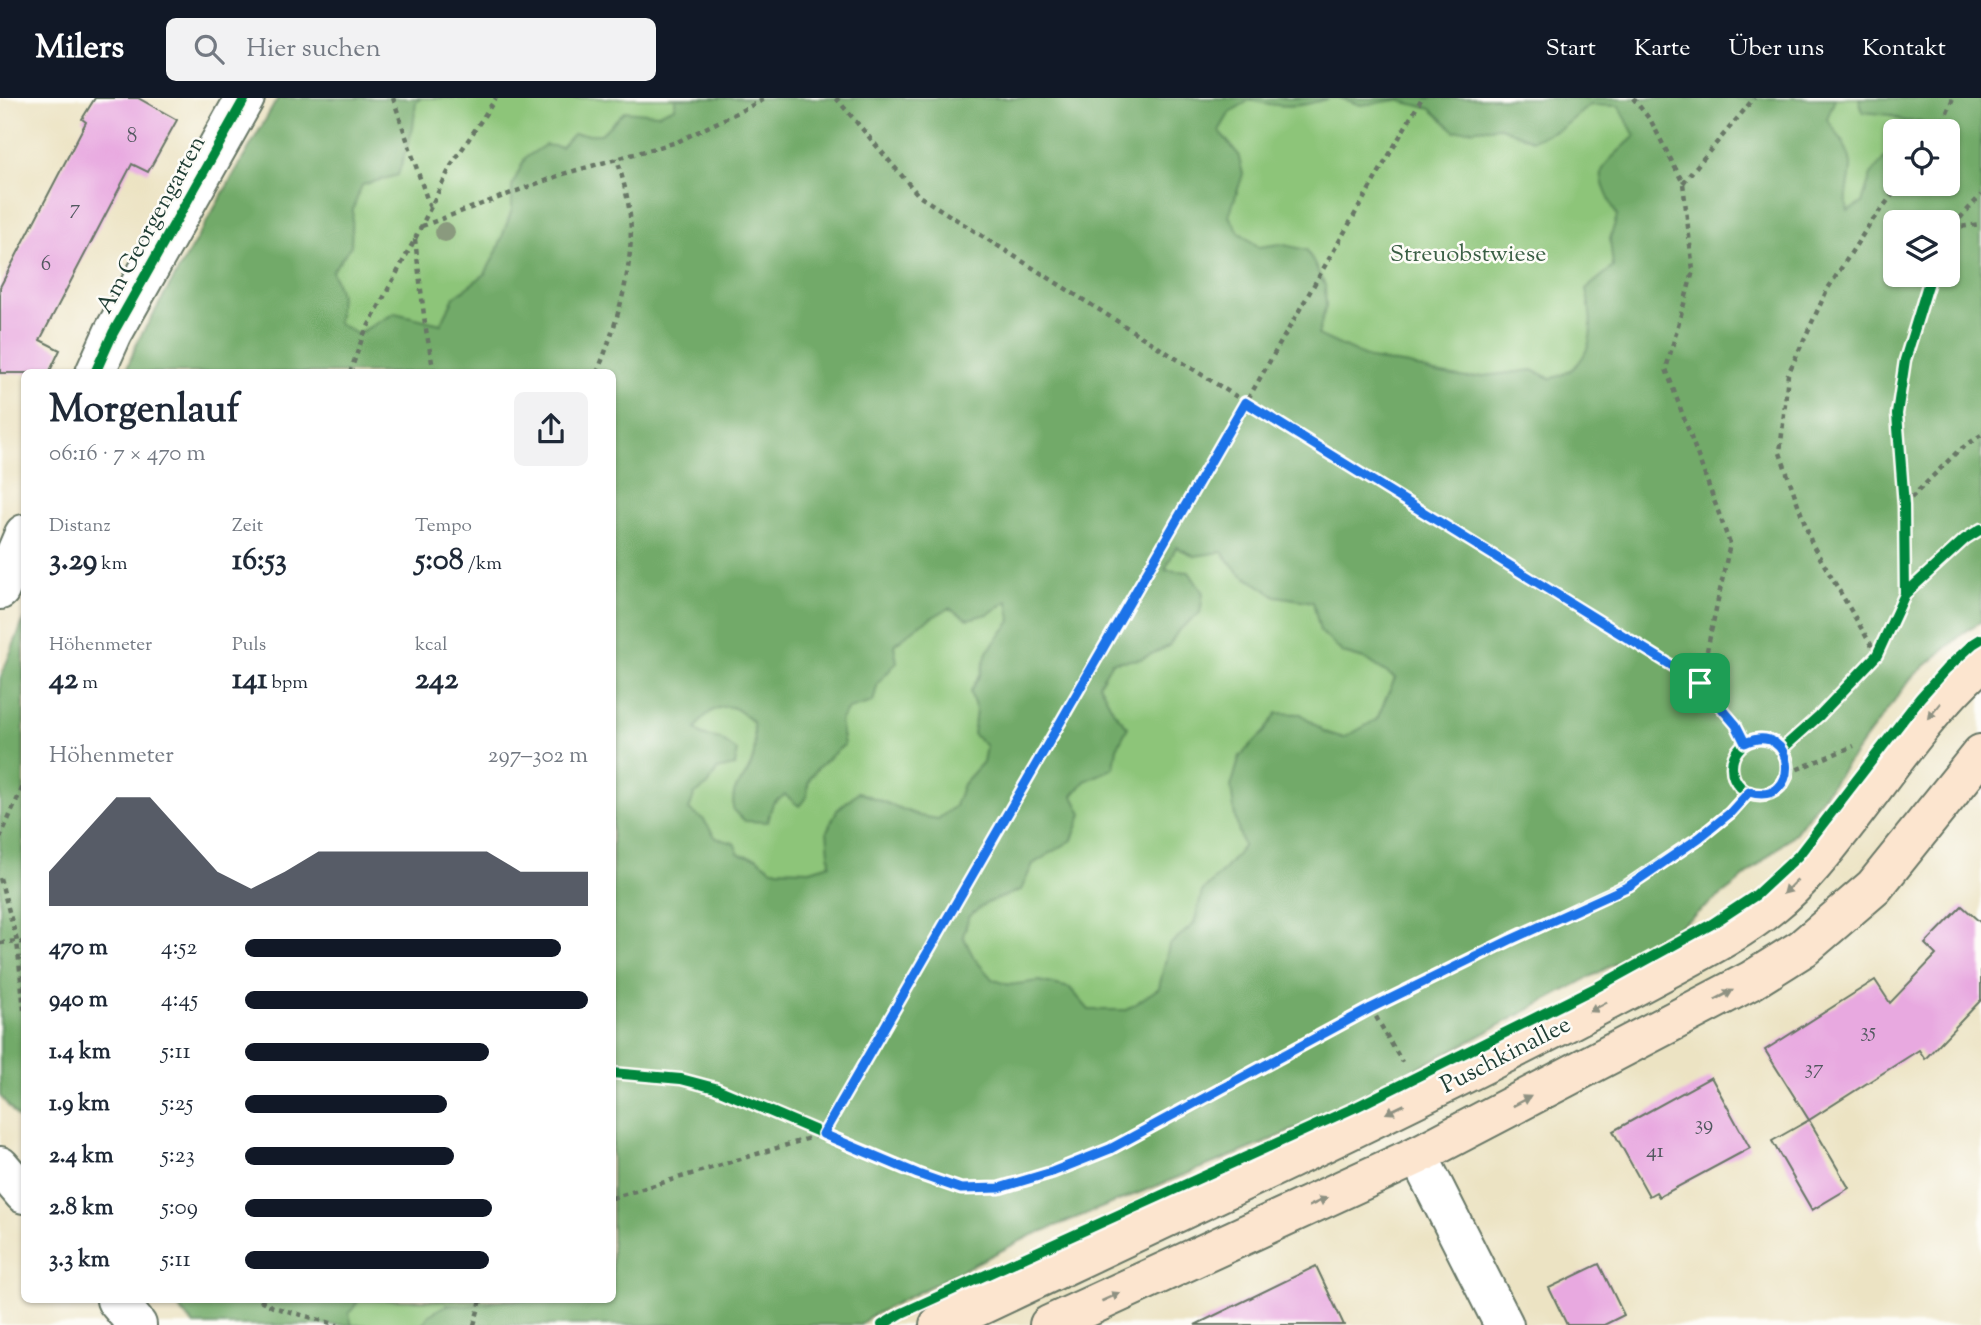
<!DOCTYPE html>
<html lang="de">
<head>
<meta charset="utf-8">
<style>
  :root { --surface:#fff; --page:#f2f2f3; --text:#1f2937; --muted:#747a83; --accent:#111827 }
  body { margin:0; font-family:"Sorts Mill Goudy",serif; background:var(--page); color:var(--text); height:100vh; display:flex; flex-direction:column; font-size:26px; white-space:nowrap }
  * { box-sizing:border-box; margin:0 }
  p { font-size:23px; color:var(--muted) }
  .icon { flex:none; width:38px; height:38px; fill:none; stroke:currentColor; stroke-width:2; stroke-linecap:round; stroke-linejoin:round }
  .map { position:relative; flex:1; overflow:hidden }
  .panel { position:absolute; left:21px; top:271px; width:595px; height:934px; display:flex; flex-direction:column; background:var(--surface); border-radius:10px; box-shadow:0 2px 5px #0004 }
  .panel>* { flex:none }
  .tools { position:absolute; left:1883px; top:21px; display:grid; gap:14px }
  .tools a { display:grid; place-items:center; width:77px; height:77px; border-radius:10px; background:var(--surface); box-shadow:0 2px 5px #0004; font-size:35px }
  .pin { position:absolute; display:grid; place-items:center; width:60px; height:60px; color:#fff; margin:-30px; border-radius:14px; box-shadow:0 4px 10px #0006 }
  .round { display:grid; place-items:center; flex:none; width:74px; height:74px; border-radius:10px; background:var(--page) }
  .overview { display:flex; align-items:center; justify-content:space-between; height:119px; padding:0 28px }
  h1 { font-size:38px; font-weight:700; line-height:52px }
  .figures { display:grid; grid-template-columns:repeat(3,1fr); gap:10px; height:119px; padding:7px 28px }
  .figures div { display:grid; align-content:center }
  .figures b { font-size:30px; font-weight:700 }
  .figures small { font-size:19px; font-weight:400 }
  .figures p { font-size:19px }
  .chart { height:196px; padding:14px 28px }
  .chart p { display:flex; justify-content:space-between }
  .chart svg { width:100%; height:126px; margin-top:7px; fill:var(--accent); opacity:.7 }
  ul { padding:0 28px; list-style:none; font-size:23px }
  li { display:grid; grid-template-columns:112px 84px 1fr; align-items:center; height:52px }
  li i { height:18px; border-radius:9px; background:var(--accent) }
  header { display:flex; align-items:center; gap:42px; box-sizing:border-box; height:98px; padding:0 35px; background:var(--accent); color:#fff }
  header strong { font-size:33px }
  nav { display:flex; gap:38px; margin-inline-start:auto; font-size:24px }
  .search { width:490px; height:63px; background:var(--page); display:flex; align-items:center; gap:18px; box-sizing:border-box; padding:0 24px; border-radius:10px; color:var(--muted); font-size:26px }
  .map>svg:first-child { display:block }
  .green { fill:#8dc579; stroke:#568156; stroke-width:2; fill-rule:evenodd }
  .forest { fill:#72aa69; stroke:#48744e; stroke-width:2; fill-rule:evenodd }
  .building { fill:#e8a9e0 }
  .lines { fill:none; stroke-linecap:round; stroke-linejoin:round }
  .minor-casing { stroke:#677766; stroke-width:42 }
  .secondary-casing { stroke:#677766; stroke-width:42 }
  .path { stroke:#677766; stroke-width:4.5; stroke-dasharray:5 5; stroke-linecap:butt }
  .minor { stroke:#fff; stroke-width:38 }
  .secondary { stroke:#fce5cf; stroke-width:38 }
  .cycleway-casing { stroke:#fdfcf7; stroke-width:15 }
  .cycleway { stroke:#00873e; stroke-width:10 }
  .tree { fill:#8a9a7e }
  .oneway { fill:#8e9182 }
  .route-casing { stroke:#fff; stroke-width:14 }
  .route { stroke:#1a73e8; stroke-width:9 }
  .labels { text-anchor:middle; stroke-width:5; stroke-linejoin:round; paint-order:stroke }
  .number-label { font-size:21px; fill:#51585f }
  .street-label { font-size:24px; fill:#1f3d34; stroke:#fdfcf7 }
  .park-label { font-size:24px; fill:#3a5f45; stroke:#fdfcf7 }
</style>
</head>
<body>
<header>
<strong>Milers</strong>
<div class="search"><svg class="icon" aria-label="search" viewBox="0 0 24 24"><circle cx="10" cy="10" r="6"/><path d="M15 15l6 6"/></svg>Hier suchen</div>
<nav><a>Start</a><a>Karte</a><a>Über uns</a><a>Kontakt</a></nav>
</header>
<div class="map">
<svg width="1981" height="1227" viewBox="0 0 1981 1227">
  <rect width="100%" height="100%" fill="#fdfcf7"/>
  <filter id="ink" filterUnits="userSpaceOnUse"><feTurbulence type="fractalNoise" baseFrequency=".0143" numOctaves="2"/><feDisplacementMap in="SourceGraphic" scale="14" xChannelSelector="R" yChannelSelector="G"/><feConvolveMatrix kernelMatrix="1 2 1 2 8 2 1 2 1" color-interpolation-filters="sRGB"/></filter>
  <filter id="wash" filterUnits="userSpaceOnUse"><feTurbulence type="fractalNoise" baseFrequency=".00686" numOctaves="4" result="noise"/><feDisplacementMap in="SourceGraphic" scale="28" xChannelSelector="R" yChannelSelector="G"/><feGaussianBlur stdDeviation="1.57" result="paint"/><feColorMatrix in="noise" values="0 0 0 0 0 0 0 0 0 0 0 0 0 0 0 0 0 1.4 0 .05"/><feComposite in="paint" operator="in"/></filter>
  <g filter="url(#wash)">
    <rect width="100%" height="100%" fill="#ece3c3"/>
    <path class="green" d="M 278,0 L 1981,0 L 1981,524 L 1968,531 L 1911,580 L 1796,734 L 1736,786 L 1665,839 L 1472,942 L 1262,1046 L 1030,1138 L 869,1219 L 860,1227 L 194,1227 L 172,1202 L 612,1202 L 612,275 L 125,275 L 138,243 ZM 1895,33 L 1948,33 L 1948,86 L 1895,86 ZM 1895,124 L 1948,124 L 1948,177 L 1895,177 Z"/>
    <path class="forest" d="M 278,0 L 421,0 L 416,4 L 413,30 L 398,77 L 362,87 L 353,111 L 351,148 L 332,173 L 340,196 L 338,225 L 357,236 L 395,215 L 441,226 L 454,199 L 485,176 L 497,153 L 512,111 L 512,88 L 525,60 L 545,47 L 561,49 L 573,36 L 601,36 L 625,13 L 658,16 L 675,9 L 675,0 L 1330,0 C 1298,10 1282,10 1250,2 L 1230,14 L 1219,33 L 1238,56 L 1243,76 L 1229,118 L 1240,135 L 1259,149 L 1280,146 L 1307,152 L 1325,187 L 1326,208 L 1318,237 L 1370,261 L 1409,267 L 1435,275 L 1467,280 L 1533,272 L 1551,281 C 1558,278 1567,276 1572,271 C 1597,251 1592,219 1586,191 L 1613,169 L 1610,141 L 1617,118 C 1593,68 1596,75 1635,38 L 1619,8 L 1590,7 L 1562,30 L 1532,42 L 1500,29 L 1455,33 L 1431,11 L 1397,2 L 1361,7 L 1339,0 L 1835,0 L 1827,21 C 1836,34 1850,51 1851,67 C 1851,84 1844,97 1848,113 L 1862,105 L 1871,77 L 1890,53 L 1895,52 L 1895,86 L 1948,86 L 1948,33 L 1927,33 L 1929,30 L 1920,23 L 1904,23 L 1890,17 L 1863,14 L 1859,0 L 1981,0 L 1981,524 L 1968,531 L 1911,580 L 1796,734 L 1736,786 L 1665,839 L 1472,942 L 1298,1030 L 1262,1046 L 1030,1138 L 869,1219 L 860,1227 L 422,1227 L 429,1217 L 447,1207 L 466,1208 L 491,1205 L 492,1202 L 612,1202 L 612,275 L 125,275 L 138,243 ZM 1895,124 L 1948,124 L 1948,177 L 1895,177 ZM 1176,449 L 1195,458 L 1222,454 L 1238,474 L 1276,498 L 1313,504 L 1320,533 L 1343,555 L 1367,562 L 1395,580 L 1377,621 L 1344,640 L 1325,634 L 1301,616 L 1277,615 L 1264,634 L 1240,658 L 1231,689 L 1235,719 L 1243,749 L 1223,773 L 1202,794 L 1194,826 L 1169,847 L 1159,890 L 1126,912 L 1089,912 L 1070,890 L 1039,883 L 1009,887 L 992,881 L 974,860 L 963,838 L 969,818 L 987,805 L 1021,792 L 1033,766 L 1072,742 L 1082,716 L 1073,698 L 1085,683 L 1114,670 L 1117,650 L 1128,629 L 1114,614 L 1099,586 L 1112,564 L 1141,561 L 1169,548 L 1178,533 L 1200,515 L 1203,495 L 1189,474 L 1165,472 ZM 1008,503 L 1011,523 L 987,554 L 981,575 L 970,594 L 976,612 L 973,636 L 986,648 L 983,664 L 963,686 L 955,708 L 938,721 L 920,718 L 858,694 L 837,712 L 827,733 L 830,766 L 810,772 L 772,771 L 757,760 L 739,756 L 734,745 L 716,740 L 703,721 L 689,712 L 694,697 L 708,687 L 717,672 L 735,668 L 737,653 L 720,641 L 702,637 L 696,631 C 702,618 717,605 734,610 C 740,612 748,620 753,624 C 755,641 757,657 748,673 C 736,694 733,685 733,712 L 745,723 L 767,724 L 773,705 L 785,697 L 799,708 C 812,694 805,698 809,683 C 813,671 834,655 844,647 L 840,623 L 848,611 L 873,604 L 878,585 L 897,564 L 894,547 L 919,527 L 949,510 L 968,521 L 988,516 Z
      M 24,521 L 24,1027 L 0,998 L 0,581 Z
      M 172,1202 L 359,1202 L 349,1216 L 352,1227 L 194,1227 Z"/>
    <g id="blocks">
      <path class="building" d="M 95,0 L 138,0 L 177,22 L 148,74 L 132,66 L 40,242 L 60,252 L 49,275 L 0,275 L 0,189 L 86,24 L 82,21 Z
        M 1962,808 L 1981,825 L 1981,902 L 1925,961 L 1919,952 L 1809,1022 L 1765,952 L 1875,882 L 1890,905 L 1936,857 L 1925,846 Z
        M 1711,979 L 1750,1050 L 1659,1099 L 1656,1094 L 1649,1098 L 1613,1033 Z
        M 1809,1022 L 1849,1090 L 1812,1112 L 1772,1043 Z
        M 1599,1166 L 1624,1217 L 1604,1227 L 1567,1227 L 1549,1190 Z
        M 1316,1168 L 1344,1227 L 1195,1227 Z"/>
    </g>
  </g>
  <g filter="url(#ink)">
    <use href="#blocks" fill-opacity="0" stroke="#677766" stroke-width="2"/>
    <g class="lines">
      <defs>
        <path id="minor" d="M 95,275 L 113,235 L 245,0
          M 0,492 L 24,436
          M 1418,1057 L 1504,1227
          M 0,1068 L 24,1096
          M 116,1202 L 137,1227"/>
        <path id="secondary" d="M 939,1227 C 1129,1137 1320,1049 1508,954 C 1560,928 1612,901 1664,873 C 1701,853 1739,834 1772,807 C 1801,784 1825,753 1848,723 C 1890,669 1929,610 1981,564
          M 1049,1227 L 1418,1057 L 1752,882 L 1803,850 L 1874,789 L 1981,656"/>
      </defs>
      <use href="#minor" class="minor-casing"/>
      <use href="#secondary" class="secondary-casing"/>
      <path class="path" d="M 393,0 L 430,110
        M 836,0 L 919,98 L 1245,304 L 1700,585 L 1736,627 L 1746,645
        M 1633,0 L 1651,23 L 1683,85 L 1693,173 L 1666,271 L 1730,446 L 1700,585
        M 1939,33 L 1953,0
        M 1683,85 C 1706,56 1731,29 1754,0
        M 422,128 L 563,76 L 677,44 L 767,0
        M 1952,130 L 1981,126
        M 1948,136 L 1951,130 L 1981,97
        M 415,141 L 425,226 L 434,275
        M 350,275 L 363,238 L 415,141 L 451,68 L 496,0
        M 597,275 C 616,228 635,169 630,118 C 628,98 622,79 617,60
        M 1904,407 L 1958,353 L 1981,337
        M 1905,496 L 1904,408 L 1897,316 L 1905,262 L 1931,177
        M 1877,557 L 1812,446 L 1780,355 L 1788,276 L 1827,192 L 1871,124 L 1901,86
        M1732 669a28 28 0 1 1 56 0a28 28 0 1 1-56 0Z
        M 1782,651 L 1819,618 L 1877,557 L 1905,496 L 1965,441 L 1981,431
        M 1788,675 L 1854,648
        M 0,740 L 24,686
        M 0,780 L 17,843 L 24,912
        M 0,845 L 17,843 L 24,845
        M 1371,910 L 1402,964
        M 612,975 L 681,981 L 715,990 L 918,1076 L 961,1091 L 999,1090 L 1053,1074 L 1110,1051 L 1371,910 L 1510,842 L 1628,787 L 1699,740 L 1730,715 L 1749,694
        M 612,1100 L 823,1036 L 1422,0
        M 260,1202 L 273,1209 L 338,1227
        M 474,1227 L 481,1202"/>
      <use href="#minor" class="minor"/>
      <use href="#secondary" class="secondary"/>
      <defs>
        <path id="cycleway" d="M 95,275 L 113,235 L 245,0
          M 1905,496 L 1904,408 L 1897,316 L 1905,262 L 1931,177
          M1732 669a28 28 0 1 1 56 0a28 28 0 1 1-56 0Z
          M 1782,651 L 1819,618 L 1877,557 L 1905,496 L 1965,441 L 1981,431
          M 612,975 L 681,981 L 715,990 L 918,1076 L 961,1091 L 999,1090 L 1053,1074 L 1110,1051 L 1371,910 L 1510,842 L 1628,787 L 1699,740 L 1730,715 L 1749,694
          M 882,1227 L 902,1215 L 1356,1009 L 1597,889 L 1712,826 L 1756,797 L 1798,758 L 1920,600 L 1946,571 L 1973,546 L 1981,541"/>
      </defs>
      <use href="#cycleway" class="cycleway-casing"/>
      <use href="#cycleway" class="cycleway"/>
    </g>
    <circle class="tree" cx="445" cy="134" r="10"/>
    <defs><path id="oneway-solid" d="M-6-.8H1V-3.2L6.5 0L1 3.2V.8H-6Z" transform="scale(1.75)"/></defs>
    <g class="oneway">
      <use href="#oneway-solid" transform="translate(1934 613) rotate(129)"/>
      <use href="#oneway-solid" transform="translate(1790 789) rotate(135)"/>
      <use href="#oneway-solid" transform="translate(1724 897) rotate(-28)"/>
      <use href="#oneway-solid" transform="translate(1598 909) rotate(152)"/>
      <use href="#oneway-solid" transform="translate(1522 1003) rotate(-28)"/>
      <use href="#oneway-solid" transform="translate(1395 1011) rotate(154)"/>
      <use href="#oneway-solid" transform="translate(1318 1104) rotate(-25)"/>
      <use href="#oneway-solid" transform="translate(1111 1199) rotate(-24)"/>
    </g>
  </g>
  <g class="lines" filter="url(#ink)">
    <defs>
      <path id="route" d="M 1245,304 L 1700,585 L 1736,627 L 1745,645 C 1796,621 1803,710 1749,694 L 1730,715 L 1699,740 L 1629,788 L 1510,842 L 1371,910 L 1110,1051 L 1052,1074 L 999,1090 L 961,1091 L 918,1076 L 823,1036 Z"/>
    </defs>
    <use href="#route" class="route-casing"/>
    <use href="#route" class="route"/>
  </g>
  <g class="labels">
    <g class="number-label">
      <text x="132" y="44">8</text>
      <text x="75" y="116">7</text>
      <text x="46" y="172">6</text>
      <text x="1868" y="939">35</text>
      <text x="1814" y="976">37</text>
      <text x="1704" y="1032">39</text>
      <text x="1655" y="1059">41</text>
    </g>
    <g class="street-label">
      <text transform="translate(150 126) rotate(-61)" y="8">Am Georgengarten</text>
      <text transform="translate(1505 956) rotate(-27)" y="8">Puschkinallee</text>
    </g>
    <g class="park-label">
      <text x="1468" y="163">Streuobstwiese</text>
    </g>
  </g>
</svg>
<div class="tools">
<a><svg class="icon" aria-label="locate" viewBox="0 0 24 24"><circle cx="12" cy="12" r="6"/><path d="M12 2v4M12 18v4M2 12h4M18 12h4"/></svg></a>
<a><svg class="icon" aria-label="layers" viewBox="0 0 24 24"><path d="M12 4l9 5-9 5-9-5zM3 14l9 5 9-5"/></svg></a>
</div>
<div class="pin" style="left:1700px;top:585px;background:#1e9e55"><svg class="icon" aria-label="arrive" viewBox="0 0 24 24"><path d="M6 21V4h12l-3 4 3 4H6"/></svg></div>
<section class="panel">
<div class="overview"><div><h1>Morgenlauf</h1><p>06:16 · 7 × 470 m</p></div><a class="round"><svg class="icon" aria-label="share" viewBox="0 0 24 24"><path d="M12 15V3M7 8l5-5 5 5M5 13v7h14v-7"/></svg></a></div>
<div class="figures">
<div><p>Distanz</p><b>3.29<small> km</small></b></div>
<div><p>Zeit</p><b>16:53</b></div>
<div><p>Tempo</p><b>5:08<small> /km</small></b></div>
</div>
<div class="figures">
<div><p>Höhenmeter</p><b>42<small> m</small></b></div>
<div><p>Puls</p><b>141<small> bpm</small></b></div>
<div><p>kcal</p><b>242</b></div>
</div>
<div class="chart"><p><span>Höhenmeter</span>297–302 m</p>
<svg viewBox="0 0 160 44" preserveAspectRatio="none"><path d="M0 44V32L10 19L20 6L30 6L40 19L50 32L60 38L70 32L80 25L90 25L100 25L110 25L120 25L130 25L140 32L150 32L160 32V44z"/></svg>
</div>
<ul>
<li><b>470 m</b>4:52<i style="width:92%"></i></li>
<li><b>940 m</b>4:45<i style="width:100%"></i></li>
<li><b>1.4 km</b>5:11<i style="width:71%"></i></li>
<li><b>1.9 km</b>5:25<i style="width:59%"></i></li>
<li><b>2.4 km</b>5:23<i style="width:61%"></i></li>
<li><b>2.8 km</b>5:09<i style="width:72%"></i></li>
<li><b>3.3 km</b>5:11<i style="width:71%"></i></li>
</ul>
</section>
</div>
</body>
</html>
